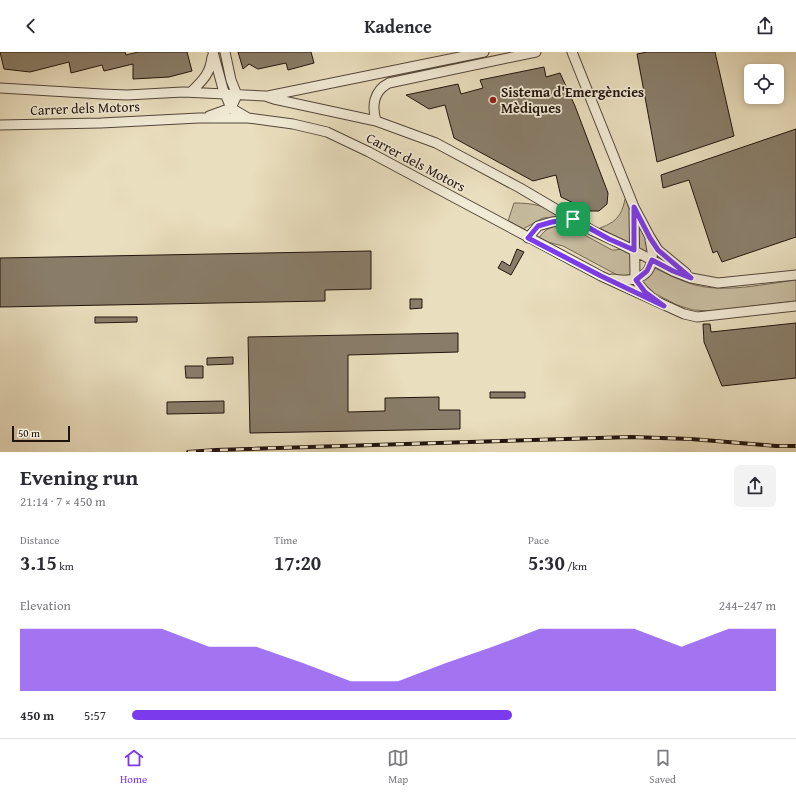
<!DOCTYPE html>
<html lang="en">
<head>
<meta charset="utf-8">
<style>
  :root { --surface:#fff; --page:#f2f2f3; --text:#2b2b33; --muted:#7c7c81; --line:#e1e1e2; --accent:#7c3aed }
  body { margin:0; font-family:"Gentium Book Plus",serif; background:var(--page); color:var(--text); height:100vh; display:flex; flex-direction:column; font-size:15px; white-space:nowrap }
  * { box-sizing:border-box; margin:0 }
  p { font-size:13px; color:var(--muted) }
  .icon { flex:none; width:22px; height:22px; fill:none; stroke:currentColor; stroke-width:2; stroke-linecap:round; stroke-linejoin:round }
  .map { position:relative; height:400px; overflow:hidden }
  .side { display:flex; flex-direction:column; background:var(--surface); flex:1 }
  .side>* { flex:none }
  .tools { position:absolute; left:744px; top:12px; display:grid; gap:8px }
  .tools a { display:grid; place-items:center; width:40px; height:40px; border-radius:6px; background:var(--surface); box-shadow:0 2px 6px #0003; font-size:20px }
  .scale { position:absolute; left:12px; bottom:10px; width:58px; box-sizing:border-box; padding-left:4px; border:2px solid #21140d; border-top:0; font-size:11px; line-height:14px; white-space:nowrap; color:#21140d; -webkit-text-stroke:3px #f1ead5; paint-order:stroke }
  .pin { position:absolute; display:grid; place-items:center; width:34px; height:34px; color:#fff; margin:-17px; border-radius:8px; box-shadow:0 2px 6px #0006 }
  .round { display:grid; place-items:center; flex:none; width:42px; height:42px; border-radius:6px; background:var(--page) }
  .summary { display:flex; align-items:center; justify-content:space-between; height:68px; padding:0 20px }
  h1 { font-size:22px; font-weight:600; line-height:30px }
  .stats { display:grid; grid-template-columns:repeat(3,1fr); gap:6px; height:68px; padding:4px 20px }
  .stats div { display:grid; align-content:center }
  .stats b { font-size:20px; font-weight:600 }
  .stats small { font-size:11px; font-weight:400 }
  .stats p { font-size:11px }
  .chart { height:112px; padding:8px 20px }
  .chart p { display:flex; justify-content:space-between }
  .chart svg { width:100%; height:72px; margin-top:4px; fill:var(--accent); opacity:.7 }
  ul { padding:0 20px; list-style:none; font-size:13px }
  li { display:grid; grid-template-columns:64px 48px 1fr; align-items:center; height:30px }
  li i { height:10px; border-radius:5px; background:var(--accent) }
  header { display:flex; justify-content:space-between; align-items:center; height:52px; padding:0 20px; background:var(--surface); font-size:18px; font-weight:600 }
  .dock { display:flex; justify-content:space-around; align-items:center; height:56px; border-top:1px solid var(--line); background:var(--surface); font-size:11px; color:var(--muted) }
  .dock a { display:grid; justify-items:center; gap:2px }
  .dock .selected { color:var(--accent) }
  .map>svg:first-child { display:block }
  .green { fill:#c7bca0; stroke:#746856 }
  .building { fill:#897d69; stroke:#21140d }
  .lines { fill:none; stroke-linecap:round; stroke-linejoin:round }
  .minor-casing { stroke:#534639; stroke-width:11 }
  .minor { stroke:#f1ead5; stroke-width:9 }
  .rail-casing { stroke:#21140d; stroke-width:4 }
  .rail { stroke:#f1ead5; stroke-width:2.5; stroke-dasharray:8; stroke-linecap:butt }
  .route-casing { stroke:#fff; stroke-width:8 }
  .route { stroke:#7c3aed; stroke-width:5 }
  .poi-dot { fill:#8f2418; stroke:#f1ead5; stroke-width:1.5 }
  .labels { text-anchor:middle; stroke-width:3.5; stroke-linejoin:round; paint-order:stroke }
  .poi-label { font-size:14px; font-weight:bold; fill:#21140d; stroke:#f1ead5; text-anchor:start }
  .street-label { font-size:14px; fill:#21140d; stroke:#f1ead5 }
</style>
</head>
<body>
<header><svg class="icon" aria-label="back" viewBox="0 0 24 24"><path d="M15 5l-7 7 7 7"/></svg>Kadence<svg class="icon" aria-label="share" viewBox="0 0 24 24"><path d="M12 15V3M7 8l5-5 5 5M5 13v7h14v-7"/></svg></header>
<div class="map">
<svg width="796" height="400" viewBox="0 0 796 400">
  <rect width="100%" height="100%" fill="#e9debe"/>
  <filter id="stains"><feTurbulence type="fractalNoise" baseFrequency=".005" numOctaves="4"/><feColorMatrix values="0 0 0 0 .2 0 0 0 0 .09 0 0 0 0 .02 0 0 0 .5 -.17"/></filter>
  <radialGradient id="worn" r=".72"><stop offset=".6" stop-color="#630" stop-opacity="0"/><stop offset="1" stop-color="#630" stop-opacity=".3"/></radialGradient>
  <path class="green" d="M 221,1 L 229,35 L 228,36 L 226,36 L 217,2 Z
    M 625,147 L 626,147 L 631,164 L 631,193 L 600,176 C 602,175 606,174 609,172 C 619,167 623,158 625,147 Z
    M 514,151 C 531,151 548,153 559,165 L 543,166 L 523,177 L 508,169 Z
    M 638,167 L 649,194 L 650,202 L 637,197 Z
    M 564,173 L 570,175 L 612,198 L 616,198 L 621,197 L 632,203 L 633,225 L 619,224 L 563,194 L 547,190 L 539,186 C 545,176 553,174 564,173 Z
    M 653,215 C 667,222 680,229 695,233 C 727,241 764,232 796,228 L 796,249 L 710,259 L 693,258 L 677,253 L 658,243 L 651,240 L 640,229 Z"/>
  <path class="building" d="M 0,0 L 125,0 L 126,3 L 138,0 L 187,0 L 192,19 L 169,25 L 133,27 L 133,12 L 104,19 L 102,13 L 71,21 L 69,10 L 30,20 L 4,17 Z
    M 238,0 L 311,0 L 314,11 L 288,18 L 286,11 L 258,17 L 249,12 L 243,17 Z
    M 647,0 L 715,0 L 734,84 L 657,110 L 637,2 Z
    M 544,15 L 546,25 L 560,21 L 575,54 L 608,141 L 607,152 L 599,159 L 590,159 L 561,145 L 556,123 L 533,129 L 454,86 L 445,53 L 429,57 L 406,43 L 458,32 L 461,42 L 483,36 L 480,28 Z
    M 796,77 L 796,185 L 722,210 L 717,199 L 713,201 L 689,128 L 663,136 L 661,123 Z
    M 517,197 L 524,200 L 511,223 L 498,216 L 502,209 L 510,214 Z
    M 371,199 L 371,237 L 325,238 L 325,249 L 0,255 L 0,206 Z
    M 410,247 L 422,247 L 422,256 L 410,257 Z
    M 95,265 L 137,265 L 137,270 L 95,271 Z
    M 796,271 L 796,326 L 722,334 L 704,290 L 703,272 L 710,272 L 711,280 Z
    M 458,281 L 458,300 L 348,303 L 348,360 L 385,359 L 385,346 L 439,345 L 439,358 L 460,358 L 460,377 L 250,381 L 248,285 Z
    M 233,305 L 233,312 L 207,313 L 207,306 Z
    M 185,314 L 203,314 L 203,326 L 186,326 Z
    M 490,340 L 525,340 L 525,346 L 490,346 Z
    M 224,349 L 224,361 L 167,362 L 167,350 Z"/>
  <g class="lines">
    <defs>
      <path id="minor" d="M 213,0 L 223,37 L 231,56 L 248,66
        M 572,0 L 634,155 L 650,185 L 658,198 L 686,221
        M 0,36 L 102,42 L 127,43 L 183,40 L 265,44 L 274,47 L 376,69 L 436,91 L 520,136 L 593,179 L 621,192 L 673,219 L 691,226 L 718,231 L 796,223
        M 191,40 C 203,28 210,22 212,5
        M 268,44 L 484,0
        M 209,64 L 231,56 L 237,43 L 231,28 L 225,0
        M 376,69 C 372,55 373,39 389,31 L 536,0
        M 0,73 L 101,71 L 199,66 L 248,66 L 293,72 L 327,80 L 369,100 L 601,224 L 684,262 L 697,265 L 796,254
        M 634,159 L 635,224 C 637,232 644,239 650,244
        M 528,186 L 538,174 L 552,170 L 573,167
        M 612,227 C 629,230 650,228 652,207 C 653,200 651,194 650,188"/>
    </defs>
    <use href="#minor" class="minor-casing"/>
    <use href="#minor" class="minor"/>
    <defs>
      <path id="rail" d="M 188,400 L 216,398 L 631,385 L 691,387 L 776,394 L 796,394"/>
    </defs>
    <use href="#rail" class="rail-casing"/>
    <use href="#rail" class="rail"/>
  </g>
  <g class="lines">
    <defs>
      <path id="route" d="M 634,155 L 650,186 L 658,198 L 691,226 L 673,219 L 652,208 L 647,219 L 636,228 L 645,240 L 664,254 L 601,224 L 528,186 L 538,174 L 552,170 L 573,167 L 609,187 L 634,198 Z"/>
    </defs>
    <use href="#route" class="route-casing"/>
    <use href="#route" class="route"/>
  </g>
  <circle class="poi-dot" cx="493" cy="48" r="4"/>
  <g class="labels">
    <g class="poi-label">
      <text x="501" y="45">Sistema d'Emergències<tspan x="501" dy="16">Mèdiques</tspan></text>
    </g>
    <g class="street-label">
      <text transform="translate(85 56) rotate(-2)" y="5">Carrer dels Motors</text>
      <text transform="translate(416 110) rotate(28)" y="5">Carrer dels Motors</text>
    </g>
  </g>
  <rect width="100%" height="100%" filter="url(#stains)"/>
  <rect width="100%" height="100%" fill="url(#worn)"/>
</svg>
<div class="tools">
<a><svg class="icon" aria-label="locate" viewBox="0 0 24 24"><circle cx="12" cy="12" r="6"/><path d="M12 2v4M12 18v4M2 12h4M18 12h4"/></svg></a>
</div>
<div class="scale">50 m</div>
<div class="pin" style="left:573px;top:167px;background:#1e9e55"><svg class="icon" aria-label="arrive" viewBox="0 0 24 24"><path d="M6 21V4h12l-3 4 3 4H6"/></svg></div>
</div>
<section class="side">
<div class="summary"><div><h1>Evening run</h1><p>21:14 · 7 × 450 m</p></div><a class="round"><svg class="icon" aria-label="share" viewBox="0 0 24 24"><path d="M12 15V3M7 8l5-5 5 5M5 13v7h14v-7"/></svg></a></div>
<div class="stats">
<div><p>Distance</p><b>3.15<small> km</small></b></div>
<div><p>Time</p><b>17:20</b></div>
<div><p>Pace</p><b>5:30<small> /km</small></b></div>
</div>
<div class="chart"><p><span>Elevation</span>244–247 m</p>
<svg viewBox="0 0 160 44" preserveAspectRatio="none"><path d="M0 44V6L10 6L20 6L30 6L40 17L50 17L60 27L70 38L80 38L90 27L100 17L110 6L120 6L130 6L140 17L150 6L160 6V44z"/></svg>
</div>
<ul>
<li><b>450 m</b>5:57<i style="width:59%"></i></li>
</ul>
</section>
<nav class="dock">
<a class="selected"><svg class="icon" aria-label="home" viewBox="0 0 24 24"><path d="M3 11l9-7 9 7M6 9v11h12V9"/></svg>Home</a>
<a><svg class="icon" aria-label="map" viewBox="0 0 24 24"><path d="M3 6l6-2 6 2 6-2v14l-6 2-6-2-6 2zM9 4v14M15 6v14"/></svg>Map</a>
<a><svg class="icon" aria-label="saved" viewBox="0 0 24 24"><path d="M7 4h10v16l-5-4-5 4z"/></svg>Saved</a>
</nav>
</body>
</html>
